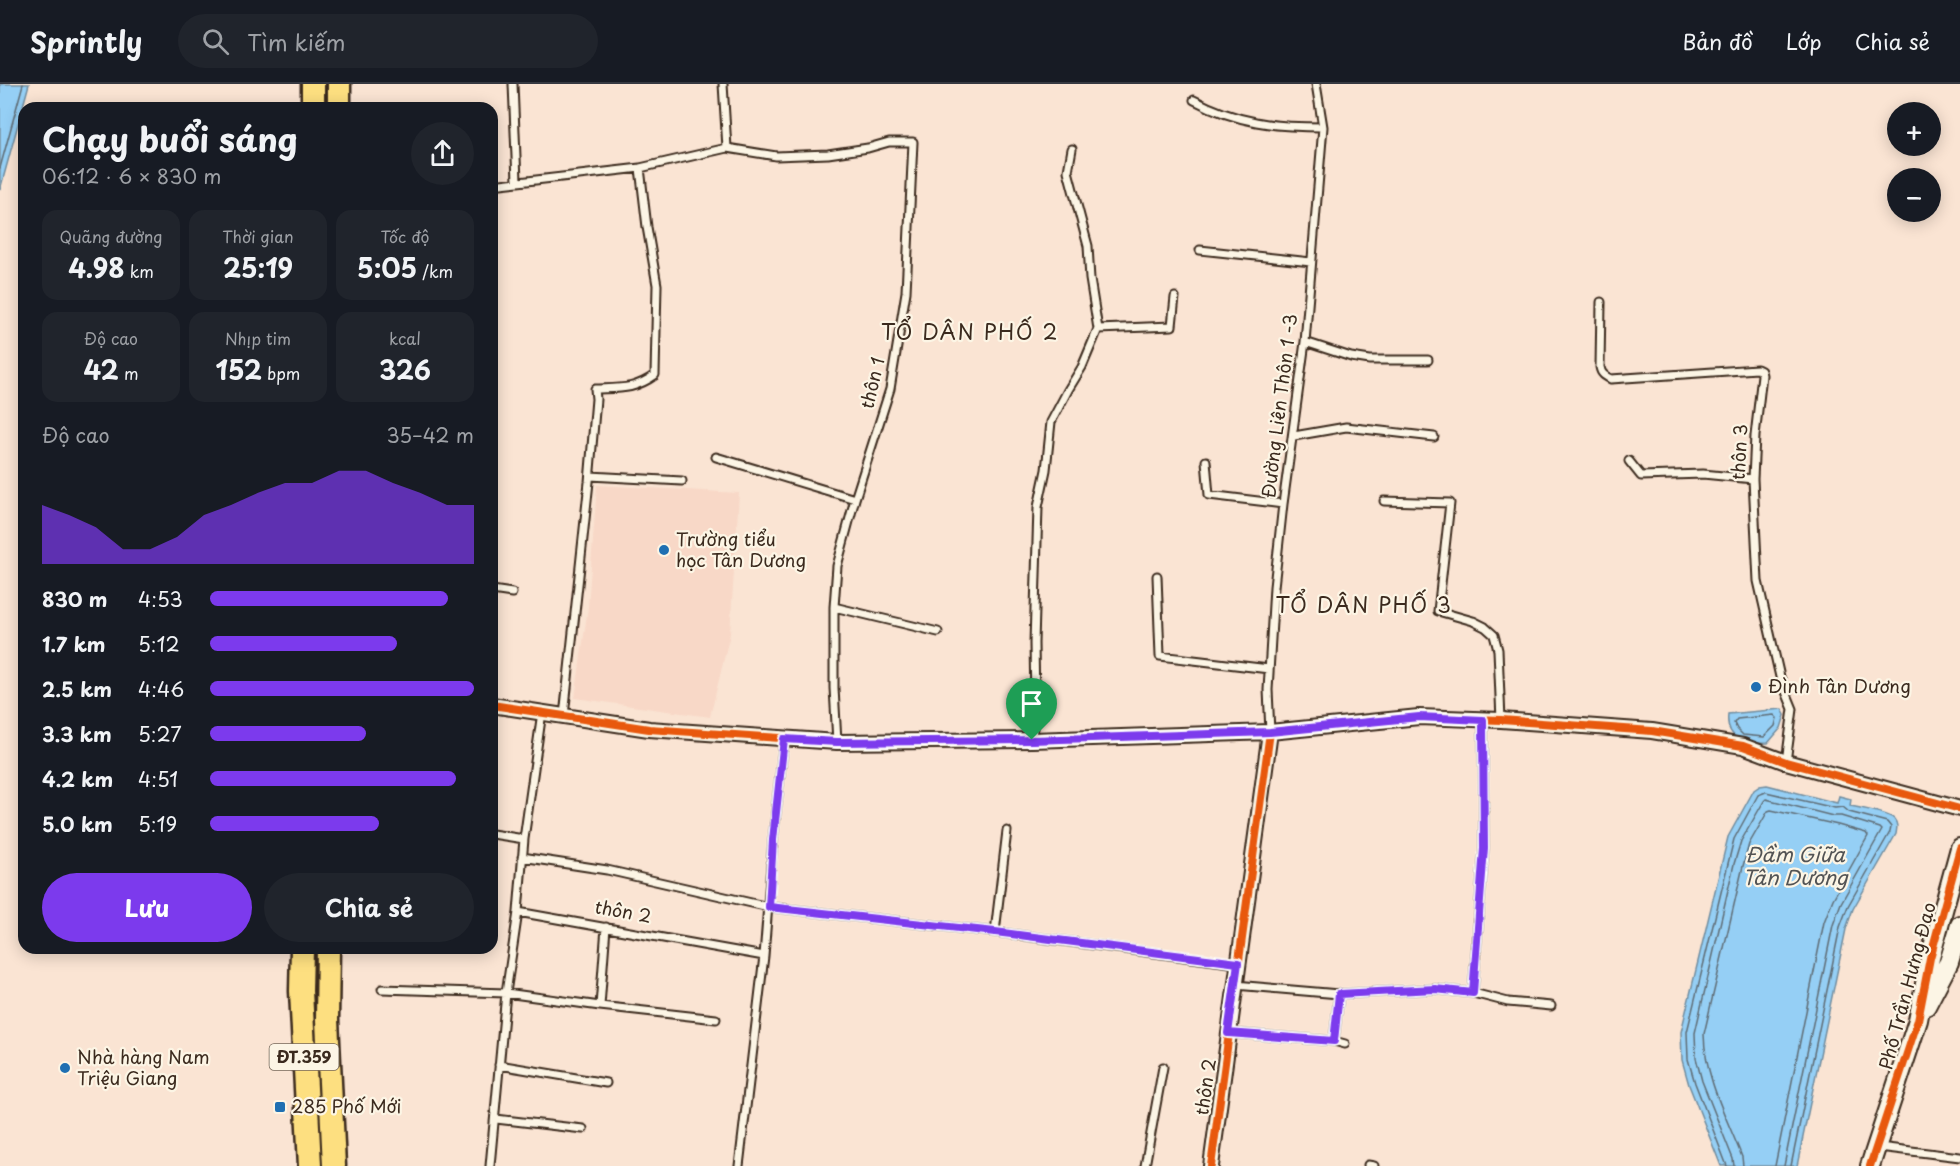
<!DOCTYPE html>
<html lang="vi">
<head>
<meta charset="utf-8">
<style>
  :root { --surface:#171b24; --page:#20242c; --text:#f1f3f6; --muted:#9ea1a6; --line:#363941; --accent:#7c3aed }
  body { margin:0; font-family:"Playpen Sans",sans-serif; background:var(--page); color:var(--text); height:100vh; display:flex; flex-direction:column; font-size:22px; white-space:nowrap }
  * { box-sizing:border-box; margin:0 }
  p { font-size:20px; color:var(--muted) }
  .icon { flex:none; width:33px; height:33px; fill:none; stroke:currentColor; stroke-width:2; stroke-linecap:round; stroke-linejoin:round }
  .map { position:relative; flex:1; overflow:hidden }
  .sheet { position:absolute; left:18px; top:18px; width:480px; height:852px; display:flex; flex-direction:column; background:var(--surface); border-radius:18px; box-shadow:0 3px 15px #0003 }
  .sheet>* { flex:none }
  .fabs { position:absolute; left:1887px; top:18px; display:grid; gap:12px }
  .fabs a { display:grid; place-items:center; width:54px; height:54px; border-radius:50%; background:var(--surface); box-shadow:0 3px 15px #0003; font-size:30px }
  .pin { position:absolute; display:grid; place-items:center; width:51px; height:51px; color:#fff; margin:-62px -26px; border-radius:50% 50% 50% 0; rotate:-45deg; box-shadow:0 0 6px #0007 }
  .pin .icon { rotate:45deg }
  .round { display:grid; place-items:center; flex:none; width:63px; height:63px; border-radius:32px; background:var(--page) }
  .headline { display:flex; align-items:center; justify-content:space-between; height:102px; padding:0 24px }
  h1 { font-size:33px; font-weight:700; line-height:45px }
  .stats { display:grid; grid-template-columns:repeat(3,1fr); gap:9px; height:102px; padding:6px 24px }
  .stats div { display:grid; align-content:center; border-radius:15px; background:var(--page); text-align:center }
  .stats b { font-size:26px; font-weight:700 }
  .stats small { font-size:16px; font-weight:400 }
  .stats p { font-size:16px }
  .chart { height:168px; padding:12px 24px }
  .chart p { display:flex; justify-content:space-between }
  .chart svg { width:100%; height:108px; margin-top:6px; fill:var(--accent); opacity:.7 }
  .button { display:flex; gap:12px; margin-top:auto; padding:12px 24px }
  .button a { flex:1; height:69px; border-radius:36px; background:var(--accent); color:#fff; font-size:24px; font-weight:700; line-height:69px; text-align:center }
  .button a+a { background:var(--page); color:var(--text) }
  ul { padding:0 24px; list-style:none; font-size:20px }
  li { display:grid; grid-template-columns:96px 72px 1fr; align-items:center; height:45px }
  li i { height:15px; border-radius:8px; background:var(--accent) }
  header { display:flex; align-items:center; gap:36px; box-sizing:border-box; height:84px; padding:0 30px; background:var(--surface); border-bottom:2px solid var(--line) }
  header strong { font-size:28px }
  nav { display:flex; gap:33px; margin-inline-start:auto; font-size:21px }
  .search { width:420px; height:54px; background:var(--page); display:flex; align-items:center; gap:15px; box-sizing:border-box; padding:0 21px; border-radius:33px; color:var(--muted); font-size:22px }
  .map>svg:first-child { display:block }
  .built { fill:#f8d8c7 }
  .water { fill:#95cff5; stroke:#718d9f; stroke-width:1.5 }
  .lines { fill:none; stroke-linecap:round; stroke-linejoin:round }
  .shore { stroke:#5f6c74; stroke-width:1.5 }
  .service-casing { stroke:#3b2a1e; stroke-width:11 }
  .minor-casing { stroke:#3b2a1e; stroke-width:18 }
  .tertiary-casing { stroke:#3b2a1e; stroke-width:22 }
  .primary-casing { stroke:#3b2a1e; stroke-width:27 }
  .service { stroke:#fcf5e5; stroke-width:7 }
  .minor { stroke:#fcf5e5; stroke-width:14 }
  .tertiary { stroke:#fcf5e5; stroke-width:18 }
  .primary { stroke:#fddf80; stroke-width:22 }
  .cycleway-casing { stroke:#fcf5e5; stroke-width:11 }
  .cycleway { stroke:#e8590c; stroke-width:8 }
  .route-casing { stroke:#fff; stroke-width:12 }
  .route { stroke:#7c3aed; stroke-width:8 }
  .poi-dot { fill:#1f6fb2; stroke:#fcf5e5; stroke-width:2 }
  .labels { text-anchor:middle; stroke-width:4.5; stroke-linejoin:round; paint-order:stroke }
  .shield { fill:#fcf5e5; stroke:#75675a; stroke-width:1.5 }
  .shield-label { font-size:16px; font-weight:bold; fill:#3b2a1e }
  .street-label { font-size:18px; fill:#3b2a1e; stroke:#fcf5e5 }
  .poi-label { font-size:18px; fill:#3b2a1e; stroke:#fcf5e5; text-anchor:start }
  .water-label { font-size:20px; font-style:italic; fill:#525354; stroke:#fcf5e5 }
  .quarter-label { font-size:21px; letter-spacing:1.5px; fill:#3b2a1e; stroke:#fcf5e5 }
</style>
</head>
<body>
<header>
<strong>Sprintly</strong>
<div class="search"><svg class="icon" aria-label="search" viewBox="0 0 24 24"><circle cx="10" cy="10" r="6"/><path d="M15 15l6 6"/></svg>Tìm kiếm</div>
<nav><a>Bản đồ</a><a>Lớp</a><a>Chia sẻ</a></nav>
</header>
<div class="map">
<svg width="1960" height="1082" viewBox="0 0 1960 1082">
  <rect width="100%" height="100%" fill="#fae4d3"/>
  <filter id="ink" filterUnits="userSpaceOnUse"><feTurbulence type="fractalNoise" baseFrequency=".0167" numOctaves="2"/><feDisplacementMap in="SourceGraphic" scale="12" xChannelSelector="R" yChannelSelector="G"/><feConvolveMatrix kernelMatrix="1 2 1 2 8 2 1 2 1" color-interpolation-filters="sRGB"/></filter>
  <g filter="url(#ink)">
    <path class="built" d="M 597,401 L 739,409 L 730,550 L 710,633 L 575,614 L 588,523 Z"/>
    <path class="water" d="M 0,0 L 29,0 L 0,106 Z
      M 1782,625 L 1785,631 L 1781,644 L 1768,659 C 1747,660 1725,657 1728,630 Z
      M 1767,701 L 1837,719 L 1839,712 L 1851,715 L 1850,722 C 1860,724 1888,729 1894,735 C 1898,740 1897,744 1896,750 L 1853,825 L 1846,845 L 1797,1082 L 1721,1082 L 1689,1001 L 1682,976 L 1681,948 L 1728,753 L 1754,706 L 1760,702 Z"/>
    <g class="lines">
      <path class="shore" d="M 0,84 L 23,0
        M 1774,631 L 1777,634 L 1775,642 L 1764,653 L 1743,651 L 1737,645 L 1734,639 L 1737,635 Z
        M 1727,1082 L 1695,999 L 1688,975 L 1687,948 L 1734,755 L 1758,711 L 1766,708 L 1835,724 L 1843,723 L 1849,728 L 1887,738 L 1891,743 L 1890,748 L 1848,822 L 1840,843 L 1791,1082
        M 1734,1082 L 1733,1075 L 1702,997 L 1696,974 L 1695,949 L 1734,780 L 1741,757 L 1764,717 L 1766,715 L 1833,732 L 1841,732 L 1880,744 L 1882,746 L 1841,819 L 1833,841 L 1784,1082
        M 1743,1082 L 1742,1073 C 1726,1032 1705,995 1704,950 L 1743,782 L 1749,760 L 1768,727 L 1771,726 L 1838,741 L 1866,749 L 1868,752 L 1833,815 L 1824,838 L 1775,1082"/>
      <defs>
        <path id="service" d="M 513,0 L 517,97
          M 723,0 L 727,64 L 776,72 L 828,70 L 868,64 L 889,58 L 913,58 L 906,208 L 890,305 L 855,415 L 837,482 L 834,523 L 834,604 L 837,658
          M 1194,16 C 1237,39 1275,43 1323,43
          M 492,101 L 640,84
          M 1200,166 L 1311,178
          M 1601,218 L 1600,283 C 1601,290 1605,292 1611,295 L 1757,285 L 1761,287 L 1762,291 L 1755,352 L 1753,395 L 1758,497 L 1780,593 L 1793,625 L 1786,678
          M 1098,245 L 1172,242 L 1175,213
          M 1305,258 L 1351,273 L 1370,276 L 1428,276
          M 1294,352 L 1346,343 L 1434,353
          M 716,373 L 855,415
          M 1206,377 L 1209,411 L 1283,420
          M 1629,377 L 1641,392 L 1703,390 L 1753,395
          M 590,392 L 682,397
          M 1384,417 L 1450,419 L 1438,527 L 1473,537 L 1485,543 L 1494,551 L 1498,566 L 1501,636
          M 1157,492 L 1160,572 L 1269,585
          M 492,506 L 512,509
          M 834,523 L 938,548
          M 564,632 L 589,398 L 596,315 L 595,305 C 620,304 634,306 655,291 L 657,201 L 647,143 L 640,84 L 727,64
          M 1270,648 L 1268,606 L 1274,503 L 1283,420 L 1305,258 L 1323,43 L 1316,0
          M 1032,656 L 1035,619 L 1034,559 L 1038,423 L 1046,386 L 1051,338 L 1068,306 L 1082,283 L 1098,245 L 1090,195 L 1088,162 L 1068,87 L 1072,65
          M 492,750 L 524,755
          M 522,773 L 607,786 L 769,823 L 995,848 L 1238,880
          M 518,828 L 524,755 L 542,628
          M 995,848 L 1007,747
          M 1235,901 L 1339,910 L 1435,905 L 1473,909 L 1508,918 L 1551,922
          M 382,905 L 506,909 L 600,922 L 716,935
          M 1473,909 L 1484,764 L 1483,636
          M 600,922 L 606,843
          M 1229,949 L 1334,957 L 1345,960
          M 1334,957 L 1339,910
          M 499,981 L 606,999
          M 496,1035 L 583,1045
          M 1879,1063 L 1960,1073
          M 1368,1081 L 1374,1082
          M 490,1082 L 506,909 L 518,828 L 764,872
          M 739,1082 L 764,872 L 773,756 L 784,655
          M 1145,1082 L 1163,983"/>
        <path id="minor" d="M 492,621 L 649,645 L 837,658 L 1032,656 L 1270,648 L 1419,633 L 1501,636 L 1652,647 L 1743,662 L 1786,678 L 1960,725
          M 1211,1082 L 1270,648"/>
        <path id="tertiary" d="M 1926,922 L 1949,878 L 1960,841
          M 1870,1082 L 1918,936 L 1930,874 L 1960,764"/>
        <path id="primary" d="M 313,24 L 313,0
          M 339,24 L 339,0
          M 302,864 L 301,907 L 310,1082
          M 328,864 L 327,936 L 334,1082"/>
      </defs>
      <use href="#service" class="service-casing"/>
      <use href="#minor" class="minor-casing"/>
      <use href="#tertiary" class="tertiary-casing"/>
      <use href="#primary" class="primary-casing"/>
      <use href="#service" class="service"/>
      <use href="#minor" class="minor"/>
      <use href="#tertiary" class="tertiary"/>
      <use href="#primary" class="primary"/>
      <defs>
        <path id="cycleway" d="M 492,621 L 649,645 L 837,658 L 1032,656 L 1270,648 L 1419,633 L 1501,636 L 1652,647 L 1743,662 L 1786,678 L 1960,725
          M 1211,1082 L 1270,648
          M 1870,1082 L 1918,936 L 1930,874 L 1960,764"/>
      </defs>
      <use href="#cycleway" class="cycleway-casing"/>
      <use href="#cycleway" class="cycleway"/>
    </g>
  </g>
  <g class="lines" filter="url(#ink)">
    <defs>
      <path id="route" d="M 1419,633 L 1483,636 L 1484,764 L 1473,909 L 1435,905 L 1339,910 L 1334,957 L 1228,949 L 1238,879 L 995,848 L 769,823 L 773,756 L 784,655 L 837,658 L 1032,656 L 1270,648 Z"/>
    </defs>
    <use href="#route" class="route-casing"/>
    <use href="#route" class="route"/>
  </g>
  <g class="poi-dot">
    <circle cx="664" cy="466" r="6"/>
    <circle cx="1756" cy="603" r="6"/>
    <circle cx="65" cy="984" r="6"/>
    <rect x="274" y="1017" width="12" height="12" rx="3"/>
  </g>
  <g class="labels">
    <rect class="shield" x="269.5" y="960" width="69" height="26" rx="4.5"/>
    <g class="shield-label">
      <text x="304" y="979">ĐT.359</text>
    </g>
    <g class="street-label">
      <text transform="translate(873 299) rotate(-77)" y="6">thôn 1</text>
      <text transform="translate(1280 322) rotate(-83)" y="6">Đường Liên Thôn 1 -3</text>
      <text transform="translate(1740 368) rotate(-87)" y="6">thôn 3</text>
      <text transform="translate(623 828) rotate(10)" y="6">thôn 2</text>
      <text transform="translate(1908 902) rotate(-75)" y="6">Phố Trần Hưng Đạo</text>
      <text transform="translate(1206 1003) rotate(-82)" y="6">thôn 2</text>
    </g>
    <g class="poi-label">
      <text x="676" y="462">Trường tiểu<tspan x="676" dy="21">học Tân Dương</tspan></text>
      <text x="1768" y="609">Đình Tân Dương</text>
      <text x="77" y="980">Nhà hàng Nam<tspan x="77" dy="21">Triệu Giang</tspan></text>
      <text x="292" y="1029">285 Phố Mới</text>
    </g>
    <g class="water-label">
      <text x="1795" y="778">Đầm Giữa<tspan x="1795" dy="23">Tân Dương</tspan></text>
    </g>
    <g class="quarter-label">
      <text x="970" y="256">TỔ DÂN PHỐ 2</text>
      <text x="1364" y="529">TỔ DÂN PHỐ 3</text>
    </g>
  </g>
</svg>
<div class="fabs">
<a>+</a>
<a>−</a>
</div>
<div class="pin" style="left:1032px;top:656px;background:#1e9e55"><svg class="icon" aria-label="arrive" viewBox="0 0 24 24"><path d="M6 21V4h12l-3 4 3 4H6"/></svg></div>
<section class="sheet">
<div class="headline"><div><h1>Chạy buổi sáng</h1><p>06:12 · 6 × 830 m</p></div><a class="round"><svg class="icon" aria-label="share" viewBox="0 0 24 24"><path d="M12 15V3M7 8l5-5 5 5M5 13v7h14v-7"/></svg></a></div>
<div class="stats">
<div><p>Quãng đường</p><b>4.98<small> km</small></b></div>
<div><p>Thời gian</p><b>25:19</b></div>
<div><p>Tốc độ</p><b>5:05<small> /km</small></b></div>
</div>
<div class="stats">
<div><p>Độ cao</p><b>42<small> m</small></b></div>
<div><p>Nhịp tim</p><b>152<small> bpm</small></b></div>
<div><p>kcal</p><b>326</b></div>
</div>
<div class="chart"><p><span>Độ cao</span>35–42 m</p>
<svg viewBox="0 0 160 44" preserveAspectRatio="none"><path d="M0 44V20L10 24L20 29L30 38L40 38L50 33L60 24L70 20L80 15L90 11L100 11L110 6L120 6L130 11L140 15L150 20L160 20V44z"/></svg>
</div>
<ul>
<li><b>830 m</b>4:53<i style="width:90%"></i></li>
<li><b>1.7 km</b>5:12<i style="width:71%"></i></li>
<li><b>2.5 km</b>4:46<i style="width:100%"></i></li>
<li><b>3.3 km</b>5:27<i style="width:59%"></i></li>
<li><b>4.2 km</b>4:51<i style="width:93%"></i></li>
<li><b>5.0 km</b>5:19<i style="width:64%"></i></li>
</ul>
<div class="button"><a>Lưu</a><a>Chia sẻ</a></div>
</section>
</div>
</body>
</html>
